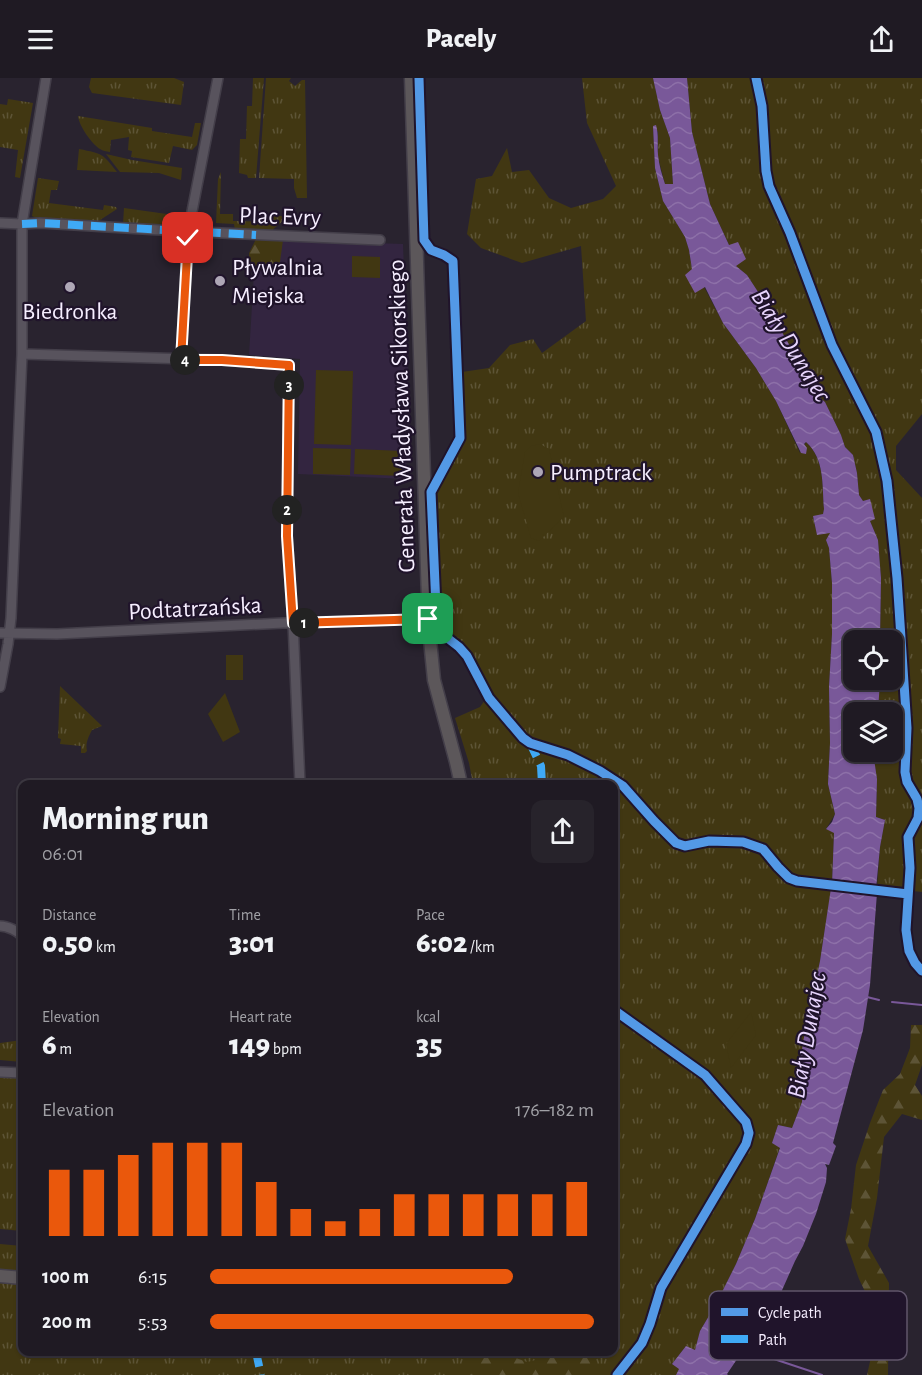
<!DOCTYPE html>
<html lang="en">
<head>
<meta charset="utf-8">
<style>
  :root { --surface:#1f1a23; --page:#27232b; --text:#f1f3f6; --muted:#a1a1a6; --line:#3c3841; --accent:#ea580c }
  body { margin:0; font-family:"Alegreya Sans",sans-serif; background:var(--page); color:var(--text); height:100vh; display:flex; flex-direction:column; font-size:22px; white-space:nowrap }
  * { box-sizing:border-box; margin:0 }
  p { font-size:20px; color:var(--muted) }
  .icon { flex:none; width:33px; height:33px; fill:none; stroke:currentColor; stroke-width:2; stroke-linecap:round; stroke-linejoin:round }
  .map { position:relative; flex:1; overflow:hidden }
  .drawer { position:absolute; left:18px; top:702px; width:600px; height:576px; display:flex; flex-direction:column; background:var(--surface); border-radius:12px; box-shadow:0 2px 4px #0004,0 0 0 2px var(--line) }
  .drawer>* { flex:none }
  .tools { position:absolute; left:843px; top:552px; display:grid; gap:12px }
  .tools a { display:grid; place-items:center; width:60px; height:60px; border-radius:12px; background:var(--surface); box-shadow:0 2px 4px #0004,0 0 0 2px var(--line); font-size:30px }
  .pin { position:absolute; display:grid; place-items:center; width:51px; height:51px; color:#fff; margin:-26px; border-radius:12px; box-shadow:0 3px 9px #0006 }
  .km { position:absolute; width:30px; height:30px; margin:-15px; border-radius:50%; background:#222; color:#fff; font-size:16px; line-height:30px; text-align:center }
  .round { display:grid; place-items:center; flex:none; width:63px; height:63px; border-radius:12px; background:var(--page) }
  .summary { display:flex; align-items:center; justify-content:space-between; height:102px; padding:0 24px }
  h1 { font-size:33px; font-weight:800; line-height:45px }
  .stats { display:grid; grid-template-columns:repeat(3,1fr); gap:9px; height:102px; padding:6px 24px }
  .stats div { display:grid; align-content:center }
  .stats b { font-size:30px; font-weight:800 }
  .stats small { font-size:16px; font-weight:400 }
  .stats p { font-size:16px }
  .chart { height:168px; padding:12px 24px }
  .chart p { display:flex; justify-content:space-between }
  .chart svg { width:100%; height:108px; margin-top:6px; stroke:var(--accent); stroke-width:6 }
  ul { padding:0 24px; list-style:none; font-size:20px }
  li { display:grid; grid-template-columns:96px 72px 1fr; align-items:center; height:45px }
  li i { height:15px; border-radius:8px; background:var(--accent) }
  header { display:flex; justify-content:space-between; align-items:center; height:78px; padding:0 24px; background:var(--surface); font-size:27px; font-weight:800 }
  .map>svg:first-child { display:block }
  .built { fill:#332540 }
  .grass { fill:url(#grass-tufts) }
  .forest { fill:url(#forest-firs) }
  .park { fill:#413712 }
  .water { fill:url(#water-waves) }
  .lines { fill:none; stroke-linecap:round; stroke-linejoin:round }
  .stream { stroke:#795899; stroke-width:2 }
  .street-casing { stroke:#433e49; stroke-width:12 }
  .secondary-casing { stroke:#433e49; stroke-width:15 }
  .street { stroke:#58535d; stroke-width:9 }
  .secondary { stroke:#5c575a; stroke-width:12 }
  .quiet { stroke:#3fa9f5; stroke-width:8; stroke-dasharray:15 8; stroke-linecap:butt }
  .cycleway-casing { stroke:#20142b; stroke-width:13 }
  .cycleway { stroke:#5399e6; stroke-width:9 }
  .route-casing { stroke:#fff; stroke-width:12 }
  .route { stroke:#ea580c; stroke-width:8 }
  .poi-dot { fill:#aea7b6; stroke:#20142b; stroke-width:2 }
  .labels { text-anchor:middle; stroke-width:4.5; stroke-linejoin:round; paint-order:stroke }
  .street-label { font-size:24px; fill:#f6eeff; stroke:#20142b }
  .poi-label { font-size:24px; fill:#f6eeff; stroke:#20142b; text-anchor:start }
  .water-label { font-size:26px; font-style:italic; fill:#e8d5fd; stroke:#20142b }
  .key { fill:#20142b; stroke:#60556b; stroke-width:1.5 }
  .key-label { font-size:16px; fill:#f6eeff }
</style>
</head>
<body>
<header><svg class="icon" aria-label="menu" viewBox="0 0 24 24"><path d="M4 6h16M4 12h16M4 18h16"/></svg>Pacely<svg class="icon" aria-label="share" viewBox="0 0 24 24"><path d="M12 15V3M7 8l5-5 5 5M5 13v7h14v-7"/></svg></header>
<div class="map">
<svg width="922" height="1297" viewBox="0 0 922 1297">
  <defs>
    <pattern id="grass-tufts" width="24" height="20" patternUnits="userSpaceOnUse" patternTransform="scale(1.5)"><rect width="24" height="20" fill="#413712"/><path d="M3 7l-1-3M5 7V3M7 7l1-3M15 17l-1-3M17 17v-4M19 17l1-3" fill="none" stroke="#5d5436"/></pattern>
    <pattern id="forest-firs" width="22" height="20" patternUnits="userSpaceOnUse" patternTransform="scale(1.5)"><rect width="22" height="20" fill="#413712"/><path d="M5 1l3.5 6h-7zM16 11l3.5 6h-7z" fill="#5d5436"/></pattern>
    <pattern id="water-waves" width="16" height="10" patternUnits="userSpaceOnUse" patternTransform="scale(1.5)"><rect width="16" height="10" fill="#795899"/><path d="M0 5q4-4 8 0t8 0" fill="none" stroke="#8d70a8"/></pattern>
  </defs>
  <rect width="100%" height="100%" fill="#29232f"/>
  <path class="built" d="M 256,161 L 403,166 L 408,291 L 406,401 L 298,396 L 300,281 L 249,277 Z"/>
  <path class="grass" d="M 91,0 L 174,0 L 184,4 L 181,27 L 92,15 L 89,9 Z
    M 253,0 L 264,0 L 256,100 L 248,100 L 247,97 L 239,95 L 240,61 L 246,61 L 247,28 L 252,28 Z
    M 266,0 L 291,0 L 289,3 L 295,8 L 302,2 L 305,2 L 307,120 L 297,120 L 294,110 L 294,101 L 259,100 Z
    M 582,0 L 653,0 L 660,32 L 670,60 L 673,106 L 665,106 L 658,79 L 658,54 L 653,48 L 655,90 L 663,123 L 685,159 L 689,172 L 692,191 L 704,209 L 723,245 L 756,290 L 776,323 L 800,375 L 806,364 C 825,382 822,407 824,431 L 823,436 L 813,439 L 817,456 L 831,454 L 826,462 L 829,470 L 832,505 L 832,556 L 829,609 L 830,665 L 828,706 L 835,736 L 826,751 L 834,754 L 832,806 L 820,883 L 801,981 L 803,996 L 802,1024 L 792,1050 L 778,1047 L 772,1065 L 780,1069 L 755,1141 L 736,1186 L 716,1226 L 700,1253 L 695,1273 L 686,1268 L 672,1286 L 680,1291 L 676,1297 L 0,1297 L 0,1166 L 22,1168 L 22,1274 L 614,1274 L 614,706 L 473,706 L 469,685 L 455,640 L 480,629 L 490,615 L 469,573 L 443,551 L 441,535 L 436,412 L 464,362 L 462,294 L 489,290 L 510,267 L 533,261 L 542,275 L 586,243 L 581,168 L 522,185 L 481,170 L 467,156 L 476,101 L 492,98 L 507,70 L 512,94 L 529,92 L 549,120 L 571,130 L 603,121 L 616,108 L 587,45 Z
    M 687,0 L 922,0 L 922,336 L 896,368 L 896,392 L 922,420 L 922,814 L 877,809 L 880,769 L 885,742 L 876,739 L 877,701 L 873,676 L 873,674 L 892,674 L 892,634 L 878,634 L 880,602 L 892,602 L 892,562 L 880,562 L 881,500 L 878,462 L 870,443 L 870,422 L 863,423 L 859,417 L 857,395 L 853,377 L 845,369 L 841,357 L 825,324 L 812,313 L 803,291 L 766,226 L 747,197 L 736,188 L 729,167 L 710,126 L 692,54 Z
    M 8,21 L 33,25 L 20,100 L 15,99 L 18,72 L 0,69 L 0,26 L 7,27 Z
    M 78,38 L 152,50 L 152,53 L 192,59 L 195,45 L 201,45 L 197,67 L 192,72 L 173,68 L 169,85 L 131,79 L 132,73 L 128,72 L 129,59 L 111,62 L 110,74 C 106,73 103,73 100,71 C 92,66 79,48 78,38 Z
    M 79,71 C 103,76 102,75 117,94 L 77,92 Z
    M 106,76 L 132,82 L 182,90 L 181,102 L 159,95 L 120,94 Z
    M 221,94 L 220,136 L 233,136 L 233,143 L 270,144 L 271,138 L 289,138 L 271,153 L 235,152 L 234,146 L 216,145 L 218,101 Z
    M 38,100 L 59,103 L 57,112 L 51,112 L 49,125 L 103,132 L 104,127 L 116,129 L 117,131 L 97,144 L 36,140 L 32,138 Z
    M 124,130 L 174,137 L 174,139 L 184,141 L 183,146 L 178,147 L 176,149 L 123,146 Z
    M 60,608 L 102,648 L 92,652 C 89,658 85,665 87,673 L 85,675 L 81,675 L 81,668 L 60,666 L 61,661 L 58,660 Z
    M 22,962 L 22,984 L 0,982 L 0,965 Z
    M 0,999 L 22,1000 L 22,1153 L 0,1151 Z"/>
  <path class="forest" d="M 256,161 L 283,162 L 279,191 L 249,193 L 249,175 Z
    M 911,947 L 922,947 L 922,987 L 915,1007 L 922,1018 L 922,1042 L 902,1036 L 884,1059 L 877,1120 L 868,1168 L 889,1205 L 888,1297 L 867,1297 L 873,1270 L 871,1226 L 859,1201 L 845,1161 L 851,1131 L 856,1087 L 870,1045 L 883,1012 L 900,996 L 910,970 Z
    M 483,1274 L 513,1279 L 527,1284 L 550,1279 L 549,1274 L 596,1274 L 595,1285 L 597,1291 L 595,1295 L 590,1297 L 472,1297 L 473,1287 L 482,1279 Z"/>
  <path class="park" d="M 352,178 L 380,179 L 380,200 L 352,199 Z
    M 316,292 L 353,293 L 351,367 L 314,366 Z
    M 540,366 L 549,371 L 564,439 L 539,463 L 531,460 L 518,415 L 525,374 L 531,368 Z
    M 313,370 L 351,371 L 350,397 L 313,396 Z
    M 355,371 L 403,373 L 402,398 L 354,396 Z
    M 226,577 L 243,577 L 243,602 L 226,602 Z
    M 225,615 L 240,654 L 223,664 L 208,636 Z
    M 751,934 L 756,957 L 731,990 L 726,966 Z"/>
  <path class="water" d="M 653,0 L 687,0 L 692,54 L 710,126 L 729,167 L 738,164 L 746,181 L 736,188 L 747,197 L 766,226 L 803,291 L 812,313 L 825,324 L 841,357 L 845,369 L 853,377 L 857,395 L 859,417 L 863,423 L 870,421 L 875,441 L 870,443 L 878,462 L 881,500 L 880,562 L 854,562 L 854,602 L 880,602 L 878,634 L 854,634 L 854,674 L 873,674 L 877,701 L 876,739 L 885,742 L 880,769 L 876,811 L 832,806 L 834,755 L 826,751 L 832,744 L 835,736 L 828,706 L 830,665 L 829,609 L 832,556 L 832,505 L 829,470 L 826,462 L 830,455 L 817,457 L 813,438 L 823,436 L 824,431 C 822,407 825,381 806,364 L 804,366 L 807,370 L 806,376 L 801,375 L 776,323 L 756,290 L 723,245 L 705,209 L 695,215 L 685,197 L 692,191 L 689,172 L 685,159 L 663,123 L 655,90 L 653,48 L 656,47 C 659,57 657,67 658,77 C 659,87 662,97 665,106 L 673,106 L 670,60 L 660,32 Z
    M 831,810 L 877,815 L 870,907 L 863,952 L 833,1065 L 836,1068 L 829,1087 L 825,1086 L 827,1090 L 826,1104 L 816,1136 L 803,1168 L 795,1183 L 779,1219 L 727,1296 L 728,1297 L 676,1297 L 679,1291 L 672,1286 L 686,1268 L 695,1272 L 700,1253 L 716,1226 L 736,1186 L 755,1141 L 780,1070 L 772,1065 L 778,1047 L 792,1050 L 802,1024 L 803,996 L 801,981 L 803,964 L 820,883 Z"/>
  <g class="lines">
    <path class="stream" d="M 867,919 L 879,922
      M 892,924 L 922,927
      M 745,1267 L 764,1275
      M 774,1281 L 822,1297"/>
    <defs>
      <path id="street" d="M 0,145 L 22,146 L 40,145 L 177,153 L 380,162
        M 22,276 L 222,282 L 289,287 L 287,458 L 293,545 L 300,706
        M 181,282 L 188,154 L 218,0
        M 0,555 L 57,556 L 283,545 L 428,541
        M 0,609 L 8,566 L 11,540 L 22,276 L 22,146 L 46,0
        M 0,848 C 7,848 19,853 22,859
        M 0,994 L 22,995"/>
      <path id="secondary" d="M 411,0 L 429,552 L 434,602 L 456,684 L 461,706
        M 0,1198 L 22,1200"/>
    </defs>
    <use href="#street" class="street-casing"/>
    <use href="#secondary" class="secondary-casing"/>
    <use href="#street" class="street"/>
    <use href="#secondary" class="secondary"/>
    <path class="quiet" d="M 22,146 L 40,145 L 256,157
      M 530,665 L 541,688 L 542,706
      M 256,1274 L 261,1297"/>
    <defs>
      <path id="cycleway" d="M 419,0 L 424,162 L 431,172 L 444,177 L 453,183 L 460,360 L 431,414 L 437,552 L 459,569 L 467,578 L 489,620 L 523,660 L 530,665 L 568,677 L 600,693 L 623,708 L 654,743 L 676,765 L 685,768 L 709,763 L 743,764 L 763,771 L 778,789 L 789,800 L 797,803 L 908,816
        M 756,0 L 762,28 L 766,93 L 769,108 L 790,155 L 832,267 L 876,354 L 887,403 L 897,500 L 907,650 L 905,694 L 907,704 L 917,721 L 919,730 L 918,740 L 908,759 L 910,790 L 906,852 L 909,873 L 915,885 L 922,893
        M 614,932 L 705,997 L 746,1044 L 749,1055 L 746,1066 L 661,1210 L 650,1246 L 642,1265 L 617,1297"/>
    </defs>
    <use href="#cycleway" class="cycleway-casing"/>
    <use href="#cycleway" class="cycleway"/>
  </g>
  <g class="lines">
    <defs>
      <path id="route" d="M 188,160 L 181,282 L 222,282 L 289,287 L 287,458 L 293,545 L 428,541"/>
    </defs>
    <use href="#route" class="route-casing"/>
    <use href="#route" class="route"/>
  </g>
  <g class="poi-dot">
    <circle cx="220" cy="203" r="6"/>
    <circle cx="70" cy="209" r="6"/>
    <circle cx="538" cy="394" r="6"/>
  </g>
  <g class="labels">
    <g class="street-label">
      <text transform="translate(280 138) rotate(2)" y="8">Plac Evry</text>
      <text transform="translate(401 338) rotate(-92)" y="8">Generała Władysława Sikorskiego</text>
      <text transform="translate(195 530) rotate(-3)" y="8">Podtatrzańska</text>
    </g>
    <g class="poi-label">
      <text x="232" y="197">Pływalnia<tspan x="232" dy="28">Miejska</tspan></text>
      <text x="70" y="241" text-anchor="middle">Biedronka</text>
      <text x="550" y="402">Pumptrack</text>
    </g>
    <g class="water-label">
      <text transform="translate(792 267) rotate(58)" y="9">Biały Dunajec</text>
      <text transform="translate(806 957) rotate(-80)" y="9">Biały Dunajec</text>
    </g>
  </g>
  <rect x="709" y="1213" width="198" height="69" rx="9" class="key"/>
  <rect x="721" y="1230" width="27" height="8" fill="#5399e6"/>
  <rect x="721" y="1257" width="27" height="8" fill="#3fa9f5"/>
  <g class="key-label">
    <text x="758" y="1240">Cycle path</text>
    <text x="758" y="1267">Path</text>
  </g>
</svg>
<div class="tools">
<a><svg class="icon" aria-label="locate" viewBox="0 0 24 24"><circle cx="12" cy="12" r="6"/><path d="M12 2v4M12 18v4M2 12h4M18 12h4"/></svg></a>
<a><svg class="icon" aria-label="layers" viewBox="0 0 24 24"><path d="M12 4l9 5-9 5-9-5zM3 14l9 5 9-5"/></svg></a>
</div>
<div class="pin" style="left:428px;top:541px;background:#1e9e55"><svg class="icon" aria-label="arrive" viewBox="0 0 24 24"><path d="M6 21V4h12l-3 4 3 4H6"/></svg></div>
<div class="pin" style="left:188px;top:160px;background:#d93025"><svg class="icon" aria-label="check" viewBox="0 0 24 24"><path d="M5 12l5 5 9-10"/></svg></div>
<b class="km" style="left:304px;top:545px">1</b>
<b class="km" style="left:287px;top:432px">2</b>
<b class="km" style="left:289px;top:307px">3</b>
<b class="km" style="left:185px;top:282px">4</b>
<section class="drawer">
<div class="summary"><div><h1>Morning run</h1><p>06:01</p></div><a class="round"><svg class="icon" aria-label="share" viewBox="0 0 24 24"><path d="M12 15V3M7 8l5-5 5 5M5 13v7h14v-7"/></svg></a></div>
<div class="stats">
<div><p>Distance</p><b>0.50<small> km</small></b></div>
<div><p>Time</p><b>3:01</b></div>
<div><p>Pace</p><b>6:02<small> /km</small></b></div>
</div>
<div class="stats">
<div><p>Elevation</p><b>6<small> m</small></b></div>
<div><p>Heart rate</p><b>149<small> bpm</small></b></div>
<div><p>kcal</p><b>35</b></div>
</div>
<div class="chart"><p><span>Elevation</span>176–182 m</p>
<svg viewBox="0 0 160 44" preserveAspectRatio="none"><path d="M5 44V17M15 44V17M25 44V11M35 44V6M45 44V6M55 44V6M65 44V22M75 44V33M85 44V38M95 44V33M105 44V27M115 44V27M125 44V27M135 44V27M145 44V27M155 44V22"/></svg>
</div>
<ul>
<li><b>100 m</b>6:15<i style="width:79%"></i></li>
<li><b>200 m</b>5:53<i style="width:100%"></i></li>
</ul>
</section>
</div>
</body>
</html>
